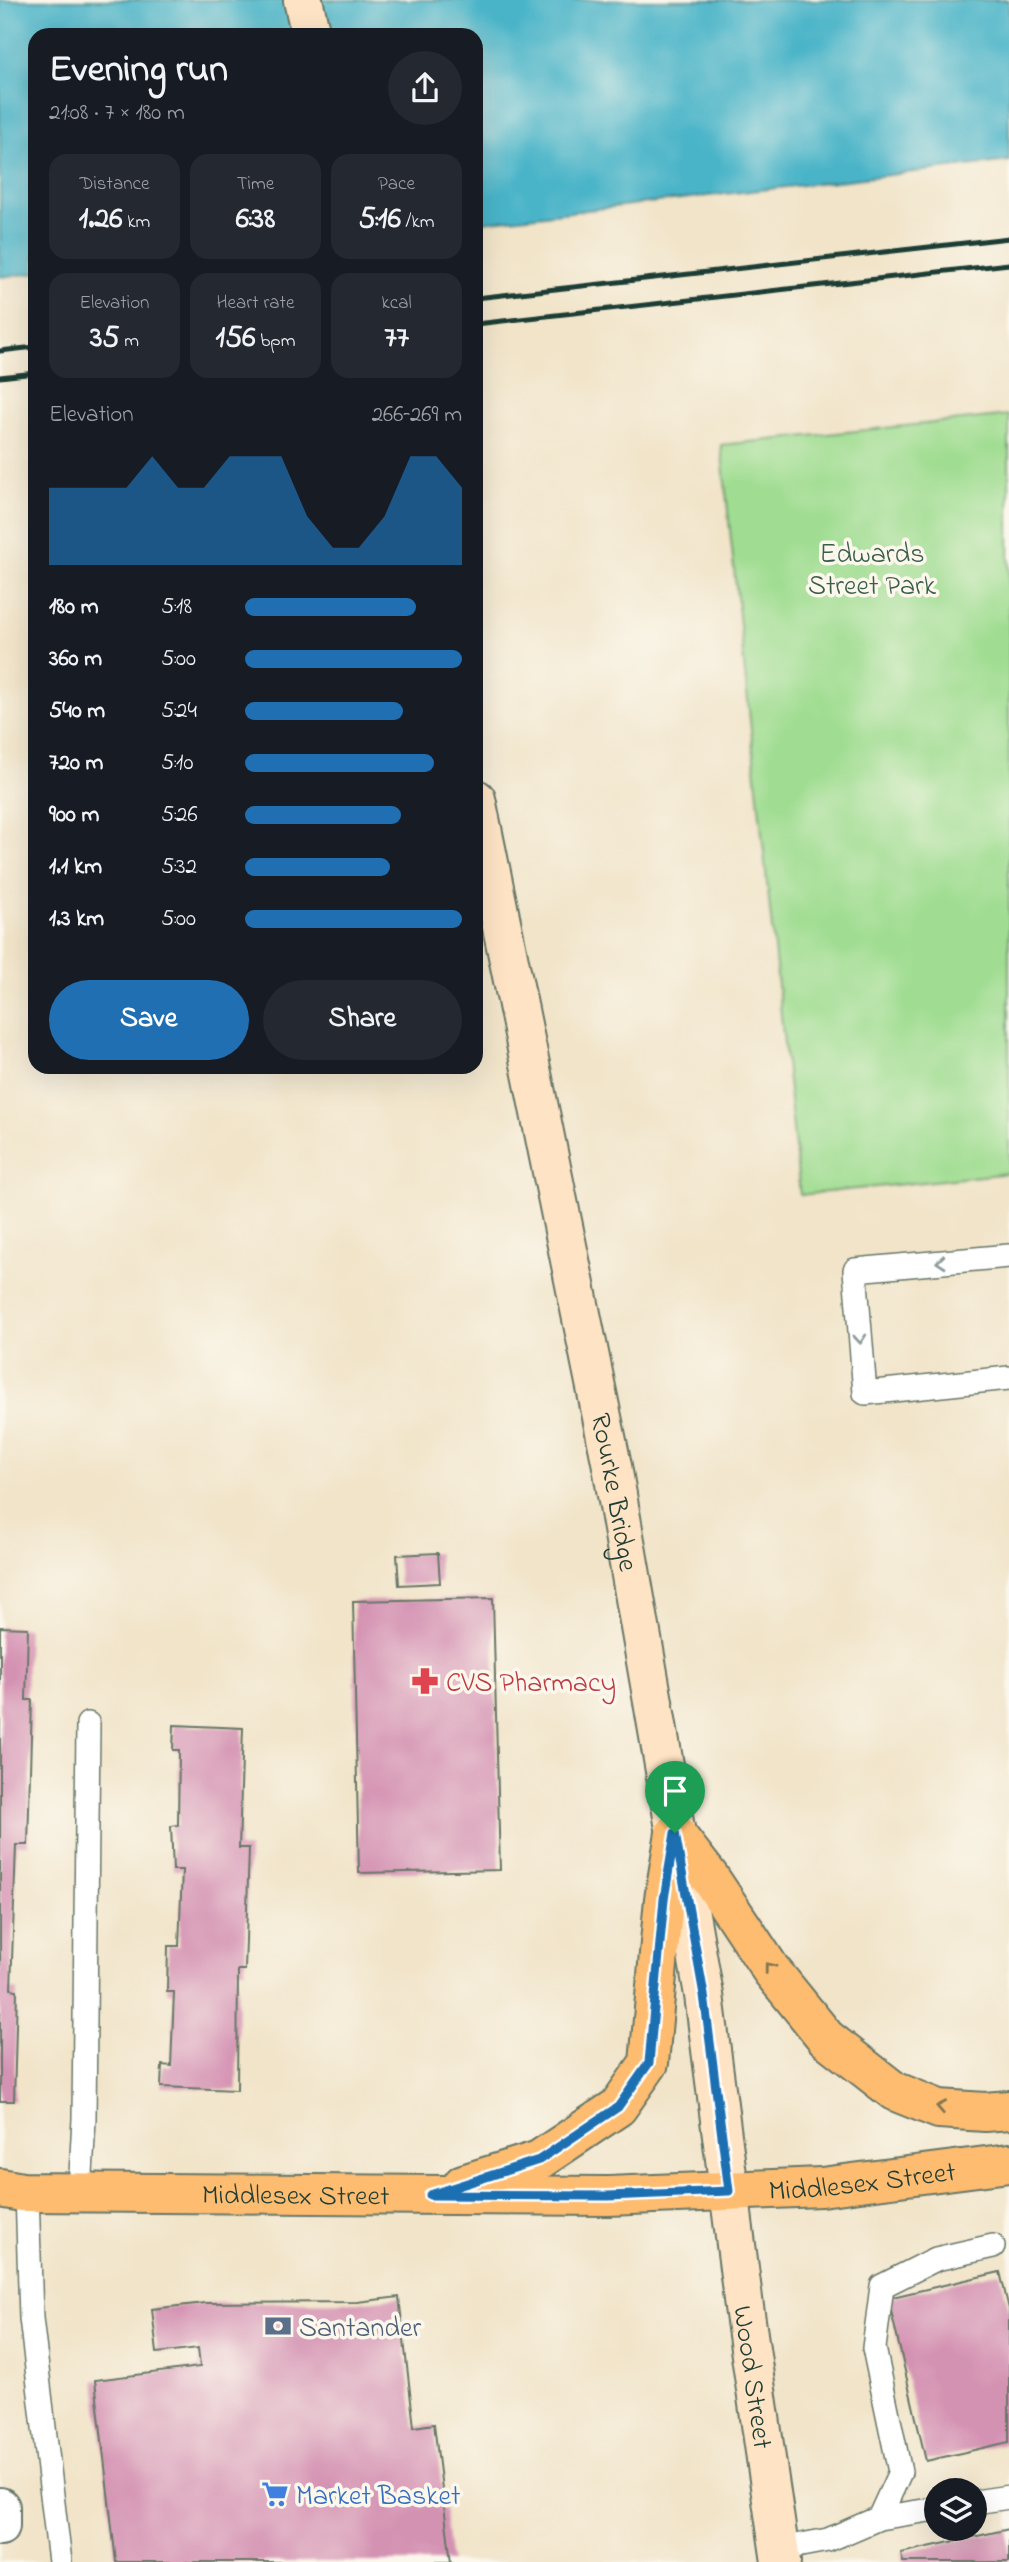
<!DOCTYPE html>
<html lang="en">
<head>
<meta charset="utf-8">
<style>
  :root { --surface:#171b24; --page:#242831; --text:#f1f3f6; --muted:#9ea1a6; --accent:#1f6fb2 }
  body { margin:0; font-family:"Indie Flower",sans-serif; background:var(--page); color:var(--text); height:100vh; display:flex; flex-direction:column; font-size:26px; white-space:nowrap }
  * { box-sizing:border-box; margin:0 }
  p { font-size:23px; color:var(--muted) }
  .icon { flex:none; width:38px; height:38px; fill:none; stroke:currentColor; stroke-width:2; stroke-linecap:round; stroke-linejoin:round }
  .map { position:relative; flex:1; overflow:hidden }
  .sheet { position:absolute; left:28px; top:28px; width:455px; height:1046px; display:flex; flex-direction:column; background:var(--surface); border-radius:21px; box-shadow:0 7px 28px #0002 }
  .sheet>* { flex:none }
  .buttons { position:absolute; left:924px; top:2478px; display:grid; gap:14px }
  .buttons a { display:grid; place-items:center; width:63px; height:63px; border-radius:50%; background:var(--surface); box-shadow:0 7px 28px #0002; font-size:35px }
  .pin { position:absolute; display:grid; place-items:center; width:60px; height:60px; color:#fff; margin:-72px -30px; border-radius:50% 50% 50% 0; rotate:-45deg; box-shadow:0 0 7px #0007 }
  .pin .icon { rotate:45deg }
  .round { display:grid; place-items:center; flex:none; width:74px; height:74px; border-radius:37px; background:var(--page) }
  .summary { display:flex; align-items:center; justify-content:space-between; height:119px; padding:0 21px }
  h1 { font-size:38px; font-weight:700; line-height:52px }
  .stats { display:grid; grid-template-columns:repeat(3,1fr); gap:10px; height:119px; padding:7px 21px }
  .stats div { display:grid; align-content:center; border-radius:18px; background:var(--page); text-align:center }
  .stats b { font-size:30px; font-weight:700 }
  .stats small { font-size:19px; font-weight:400 }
  .stats p { font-size:19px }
  .chart { height:196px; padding:14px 21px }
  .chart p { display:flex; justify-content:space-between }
  .chart svg { width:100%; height:126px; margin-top:7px; fill:var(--accent); opacity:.7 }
  .button { display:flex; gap:14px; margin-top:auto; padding:14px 21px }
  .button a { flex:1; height:80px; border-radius:42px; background:var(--accent); color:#fff; font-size:28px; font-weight:700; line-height:80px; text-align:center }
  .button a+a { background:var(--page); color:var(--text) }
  ul { padding:0 21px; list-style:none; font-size:23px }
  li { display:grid; grid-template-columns:112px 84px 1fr; align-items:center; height:52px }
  li i { height:18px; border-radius:9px; background:var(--accent) }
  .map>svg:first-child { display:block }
  .green { fill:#a0dd92; stroke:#608d63; stroke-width:2 }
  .water { fill:#4ab4c8; stroke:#34787e; stroke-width:2 }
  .building { fill:#d492b2 }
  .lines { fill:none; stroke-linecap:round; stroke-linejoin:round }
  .lane-casing { stroke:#687768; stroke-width:26 }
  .street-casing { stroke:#687768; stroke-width:42 }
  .secondary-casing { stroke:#687768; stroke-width:42 }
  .primary-casing { stroke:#687768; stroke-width:42 }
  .lane { stroke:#fff; stroke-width:23 }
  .street { stroke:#fff; stroke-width:38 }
  .secondary { stroke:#fee4c5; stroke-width:38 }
  .primary { stroke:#fdbc6f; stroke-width:38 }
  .rail { stroke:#1f3d34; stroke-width:5 }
  .oneway { stroke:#8f9e9a }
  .oneway2 { stroke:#83764f }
  .route-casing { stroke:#fff; stroke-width:14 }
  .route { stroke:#1f6fb2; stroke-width:9 }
  .labels { text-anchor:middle; stroke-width:7; stroke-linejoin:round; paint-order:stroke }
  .park-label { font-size:28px; fill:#395d47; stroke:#fbf7ec }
  .street-label { font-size:28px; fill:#1f3d34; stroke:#fbf7ec }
  .health-label { font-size:28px; fill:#be3a42; stroke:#fbf7ec; text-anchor:start }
  .service-label { font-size:28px; fill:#4e5e75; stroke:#fbf7ec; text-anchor:start }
  .shop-label { font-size:28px; fill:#366cbe; stroke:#fbf7ec; text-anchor:start }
</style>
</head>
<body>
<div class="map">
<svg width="1009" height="2562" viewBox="0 0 1009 2562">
  <rect width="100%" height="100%" fill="#fbf7ec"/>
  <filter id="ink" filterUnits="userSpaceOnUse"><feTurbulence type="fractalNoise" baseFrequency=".0143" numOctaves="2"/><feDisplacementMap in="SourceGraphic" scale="14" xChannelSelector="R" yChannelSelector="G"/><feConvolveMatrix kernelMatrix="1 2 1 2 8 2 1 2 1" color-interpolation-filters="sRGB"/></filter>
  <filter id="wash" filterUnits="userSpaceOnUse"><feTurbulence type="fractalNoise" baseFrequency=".00686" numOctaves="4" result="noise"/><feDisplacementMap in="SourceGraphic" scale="28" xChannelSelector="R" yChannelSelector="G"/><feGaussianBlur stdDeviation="1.57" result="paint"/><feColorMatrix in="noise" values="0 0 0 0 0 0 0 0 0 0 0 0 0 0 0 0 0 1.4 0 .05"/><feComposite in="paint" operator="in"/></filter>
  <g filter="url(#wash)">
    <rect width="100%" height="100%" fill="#f1e4c9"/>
    <path class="green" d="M 1009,415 L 1009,1173 L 800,1195 L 721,445 Z"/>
    <path class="water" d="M 0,0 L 1009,0 L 1009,161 L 476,223 L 476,35 L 35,35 L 35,273 L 0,277 Z"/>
    <g id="blocks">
      <path class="building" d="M 438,1553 L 440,1583 L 399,1585 L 397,1555 Z
        M 493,1598 L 500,1870 L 359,1873 L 353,1601 Z
        M 0,1627 L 28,1628 L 26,1700 L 32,1700 L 28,1845 L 16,1845 L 11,1989 L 17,1990 L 14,2101 L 0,2101 Z
        M 174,1725 L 243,1728 L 239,1848 L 249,1848 L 245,1970 L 238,1970 L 237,2090 L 161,2087 L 162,2065 L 171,2066 L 174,1992 L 167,1992 L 168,1946 L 179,1946 L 182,1870 L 173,1870 L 171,1826 L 178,1825 L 179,1750 L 173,1750 Z
        M 1000,2272 L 1009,2309 L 1009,2442 L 926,2461 L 888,2298 Z
        M 399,2297 L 414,2427 L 434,2424 L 451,2562 L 116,2562 L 95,2380 L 200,2367 L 198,2348 L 157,2353 L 152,2309 L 205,2303 L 357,2302 Z
        M 1009,2529 L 1009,2562 L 903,2562 L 901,2553 Z"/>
    </g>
  </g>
  <g filter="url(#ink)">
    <use href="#blocks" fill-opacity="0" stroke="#687768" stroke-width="2"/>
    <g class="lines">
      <defs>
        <path id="lane" d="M 1009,1256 L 855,1270 L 865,1393 L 1009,1378
          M 27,2192 L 31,2318 L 60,2562
          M 80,2192 L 84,2119 L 88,1724
          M 975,2502 L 1009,2497
          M 879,2518 L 936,2509
          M 780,2549 L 828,2540 L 879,2518 L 900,2472 L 874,2348 L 882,2286 L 936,2259 L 993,2246"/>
        <path id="street" d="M 0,2507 L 0,2526"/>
        <g id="secondary">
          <path d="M 303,0 L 311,35"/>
          <path id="s1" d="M 476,799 L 612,1466 L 704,1995 L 744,2307 L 781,2562"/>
        </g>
        <g id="primary">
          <path d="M 675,1833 L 710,1878 L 771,1970 L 826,2038 L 894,2091 L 939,2109 L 985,2112 L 1009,2110"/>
          <path d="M 463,2184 L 539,2160 L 618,2107 L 649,2063 L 664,1899 L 675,1833"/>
          <path id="s2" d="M 0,2188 L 22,2192 L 608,2196 L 821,2187 L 1009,2163"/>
        </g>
      </defs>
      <use href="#lane" class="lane-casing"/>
      <use href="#street" class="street-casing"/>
      <use href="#secondary" class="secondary-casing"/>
      <use href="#primary" class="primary-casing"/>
      <use href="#lane" class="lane"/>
      <use href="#street" class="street"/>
      <use href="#secondary" class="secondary"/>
      <use href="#primary" class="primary"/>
      <path class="rail" d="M 476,298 L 1009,238
        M 476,324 L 1009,264
        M 0,351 L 35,347
        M 0,377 L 35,373"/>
    </g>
    <defs><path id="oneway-chevron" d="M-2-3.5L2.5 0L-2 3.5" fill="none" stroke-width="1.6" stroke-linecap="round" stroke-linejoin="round" transform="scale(1.75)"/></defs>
    <g class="oneway">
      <use href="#oneway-chevron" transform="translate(941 1262) rotate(175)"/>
      <use href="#oneway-chevron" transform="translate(860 1339) rotate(85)"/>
    </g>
    <g class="oneway2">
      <use href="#oneway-chevron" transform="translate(769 1967) rotate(-127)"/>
      <use href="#oneway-chevron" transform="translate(941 2107) rotate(-169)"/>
    </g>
  </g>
  <g class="lines" filter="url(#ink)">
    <defs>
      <path id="route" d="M 675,1833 L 704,1995 L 729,2191 L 608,2196 L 430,2195 L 539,2160 L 618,2107 L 649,2063 L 664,1899 Z"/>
    </defs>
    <use href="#route" class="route-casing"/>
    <use href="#route" class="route"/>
  </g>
  <defs>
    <symbol id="pharmacy-bare" viewBox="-9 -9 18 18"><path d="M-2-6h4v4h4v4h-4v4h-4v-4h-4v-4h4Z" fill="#e0444e" stroke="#fbf7ec" stroke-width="2.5" paint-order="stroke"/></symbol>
    <symbol id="bank-bare" viewBox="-9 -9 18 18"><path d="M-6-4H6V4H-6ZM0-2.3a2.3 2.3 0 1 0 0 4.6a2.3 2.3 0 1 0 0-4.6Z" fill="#5c6f8a" stroke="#fbf7ec" stroke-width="2.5" paint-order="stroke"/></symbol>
    <symbol id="supermarket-bare" viewBox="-9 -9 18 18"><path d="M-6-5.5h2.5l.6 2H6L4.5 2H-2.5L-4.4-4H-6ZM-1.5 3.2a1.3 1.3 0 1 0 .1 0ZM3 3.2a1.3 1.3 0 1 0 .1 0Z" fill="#3f7fe0" stroke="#fbf7ec" stroke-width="2.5" paint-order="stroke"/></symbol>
  </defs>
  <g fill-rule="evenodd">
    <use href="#pharmacy-bare" x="406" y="1662" width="38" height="38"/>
    <use href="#bank-bare" x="259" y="2307" width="38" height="38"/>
    <use href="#supermarket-bare" x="256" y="2475" width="38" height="38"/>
  </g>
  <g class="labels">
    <g class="park-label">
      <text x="872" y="562">Edwards<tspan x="872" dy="32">Street Park</tspan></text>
    </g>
    <g class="street-label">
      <text dy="10" stroke="none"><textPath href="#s1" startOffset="707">Rourke Bridge</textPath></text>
      <text dy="10" stroke="none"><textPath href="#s2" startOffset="863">Middlesex Street</textPath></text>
      <text dy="10" stroke="none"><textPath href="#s2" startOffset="296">Middlesex Street</textPath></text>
      <text dy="10" stroke="none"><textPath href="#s1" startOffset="1603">Wood Street</textPath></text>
    </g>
    <g class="health-label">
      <text x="446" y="1691">CVS Pharmacy</text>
    </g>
    <g class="service-label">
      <text x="299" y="2336">Santander</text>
    </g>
    <g class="shop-label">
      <text x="296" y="2504">Market Basket</text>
    </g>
  </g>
</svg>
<div class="buttons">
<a><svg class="icon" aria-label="layers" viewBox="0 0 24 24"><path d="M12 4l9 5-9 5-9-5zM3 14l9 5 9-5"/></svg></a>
</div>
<div class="pin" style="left:675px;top:1833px;background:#1e9e55"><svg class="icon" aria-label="arrive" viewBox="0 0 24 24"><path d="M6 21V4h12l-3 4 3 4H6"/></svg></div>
<section class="sheet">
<div class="summary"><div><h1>Evening run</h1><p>21:08 · 7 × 180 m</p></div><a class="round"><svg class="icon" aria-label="share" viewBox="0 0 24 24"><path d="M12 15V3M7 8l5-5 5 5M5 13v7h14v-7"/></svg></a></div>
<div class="stats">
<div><p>Distance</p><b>1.26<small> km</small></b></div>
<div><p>Time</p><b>6:38</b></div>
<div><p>Pace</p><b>5:16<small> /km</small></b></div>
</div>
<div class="stats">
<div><p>Elevation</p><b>35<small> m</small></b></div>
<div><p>Heart rate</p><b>156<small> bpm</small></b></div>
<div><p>kcal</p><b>77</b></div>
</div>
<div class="chart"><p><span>Elevation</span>266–269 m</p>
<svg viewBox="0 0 160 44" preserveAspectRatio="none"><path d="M0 44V17L10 17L20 17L30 17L40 6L50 17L60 17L70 6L80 6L90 6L100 27L110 38L120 38L130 27L140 6L150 6L160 17V44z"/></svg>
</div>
<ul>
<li><b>180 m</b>5:18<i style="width:79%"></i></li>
<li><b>360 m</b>5:00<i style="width:100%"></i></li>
<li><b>540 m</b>5:24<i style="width:73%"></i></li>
<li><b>720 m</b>5:10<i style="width:87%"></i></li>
<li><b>900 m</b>5:26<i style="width:72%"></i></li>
<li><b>1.1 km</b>5:32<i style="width:67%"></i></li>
<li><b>1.3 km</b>5:00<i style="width:100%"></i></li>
</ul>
<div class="button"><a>Save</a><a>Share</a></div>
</section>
</div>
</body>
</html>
